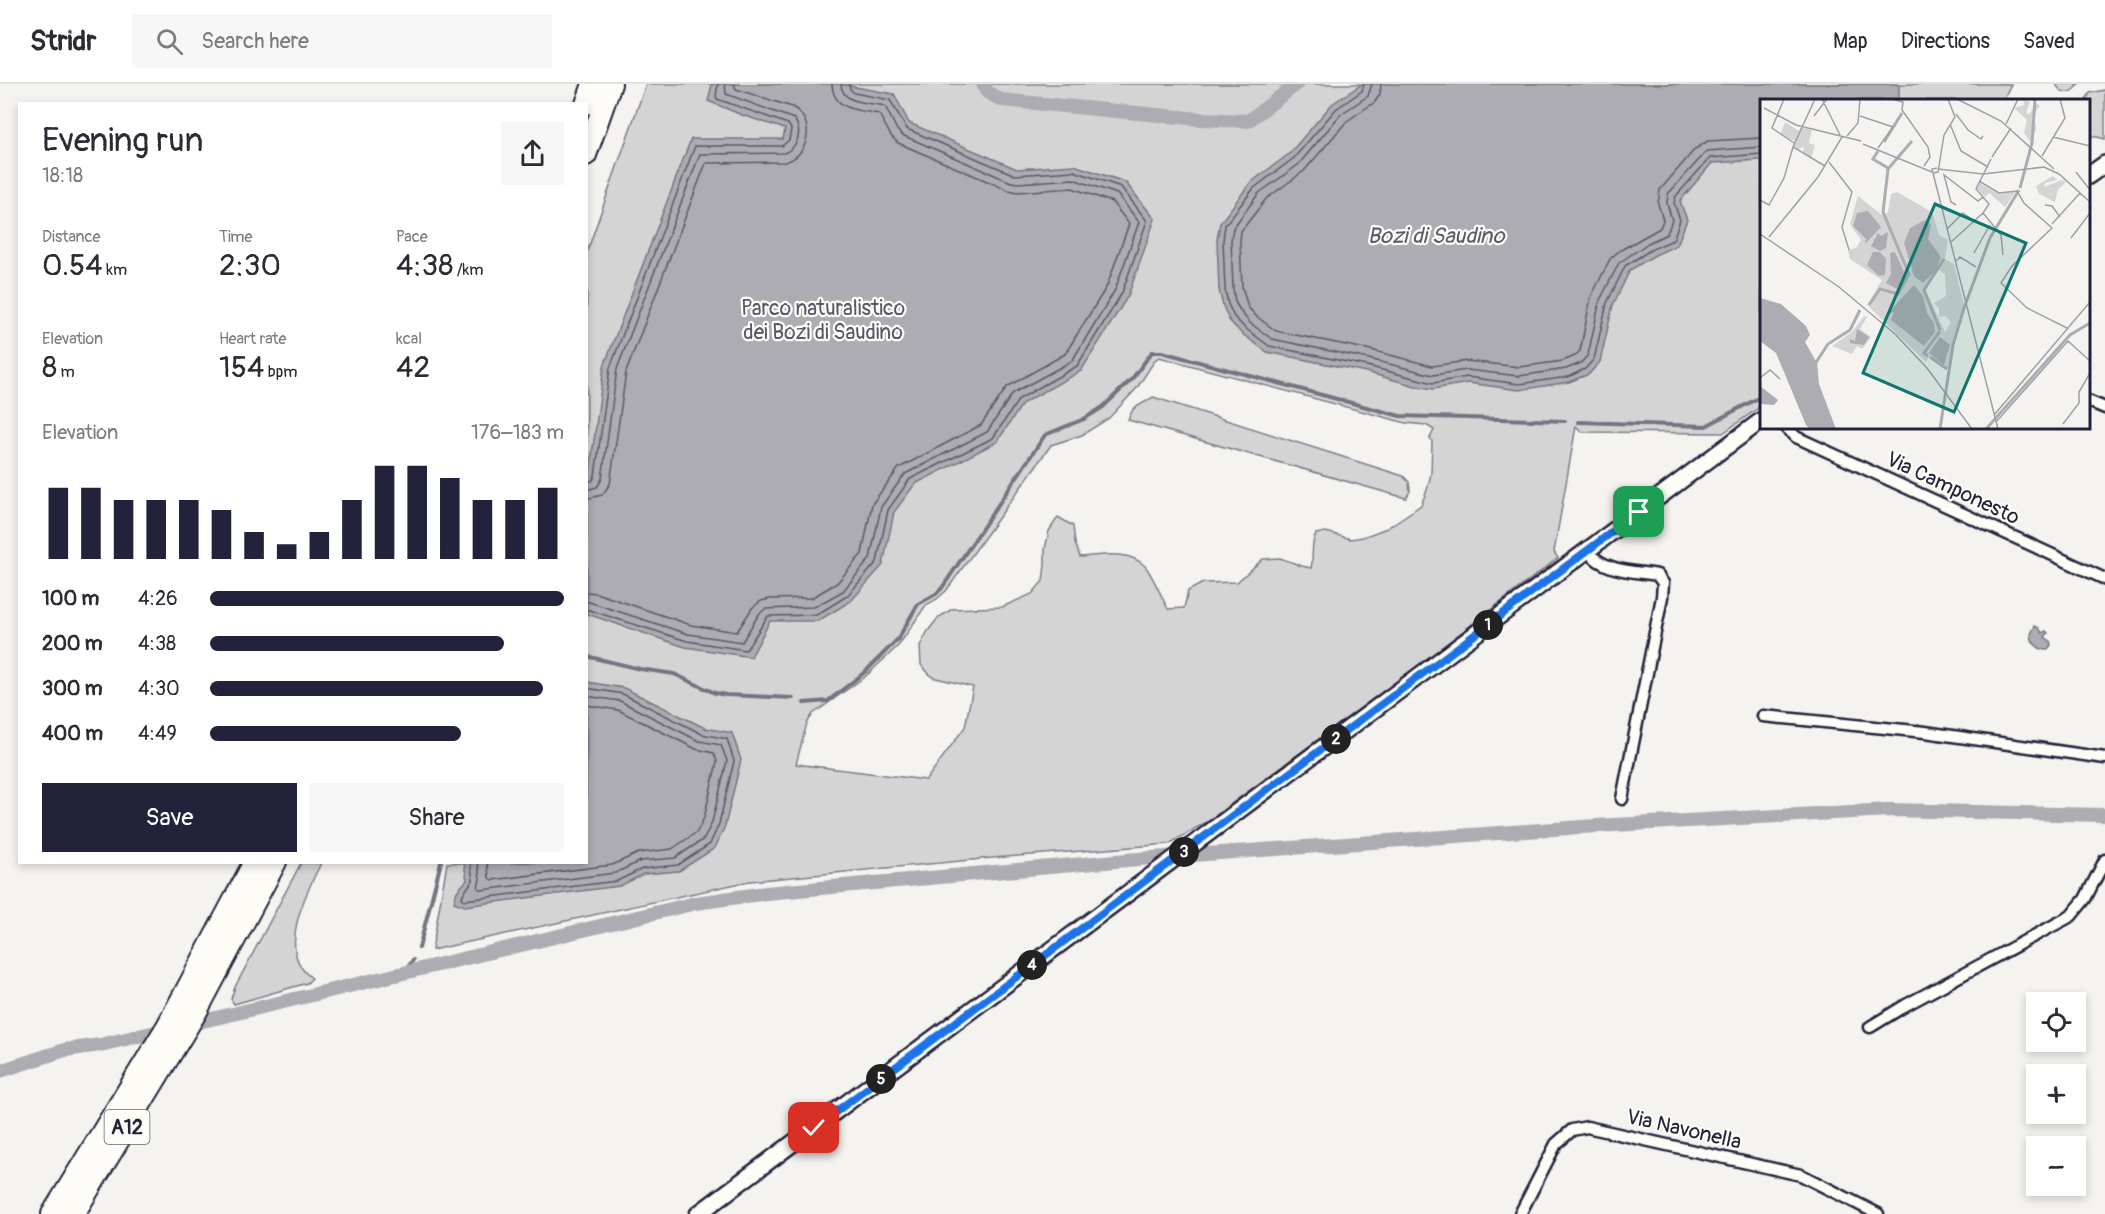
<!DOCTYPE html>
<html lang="en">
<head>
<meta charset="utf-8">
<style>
  :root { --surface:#fff; --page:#f7f7f7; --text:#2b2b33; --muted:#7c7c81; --line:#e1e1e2; --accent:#22223b }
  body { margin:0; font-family:Pangolin,sans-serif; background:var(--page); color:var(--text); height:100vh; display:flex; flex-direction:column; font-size:22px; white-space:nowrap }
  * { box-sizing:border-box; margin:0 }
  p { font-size:20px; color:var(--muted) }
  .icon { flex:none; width:33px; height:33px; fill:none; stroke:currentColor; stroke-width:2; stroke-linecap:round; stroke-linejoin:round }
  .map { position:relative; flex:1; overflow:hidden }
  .side { position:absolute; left:18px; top:18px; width:570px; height:762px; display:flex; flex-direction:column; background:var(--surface); border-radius:0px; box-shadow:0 3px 9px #0003 }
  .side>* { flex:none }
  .fabs { position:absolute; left:2026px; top:908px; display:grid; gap:12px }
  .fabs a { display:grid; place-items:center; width:60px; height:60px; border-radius:0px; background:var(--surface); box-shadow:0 3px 9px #0003; font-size:30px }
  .pin { position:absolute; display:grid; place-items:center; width:51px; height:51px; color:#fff; margin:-26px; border-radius:12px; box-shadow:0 3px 9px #0006 }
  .km { position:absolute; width:30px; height:30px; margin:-15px; border-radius:50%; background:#222; color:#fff; font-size:16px; line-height:30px; text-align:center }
  .round { display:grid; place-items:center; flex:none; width:63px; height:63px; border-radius:0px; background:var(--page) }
  .overview { display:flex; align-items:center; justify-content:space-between; height:102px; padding:0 24px }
  h1 { font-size:33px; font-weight:600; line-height:45px }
  .metrics { display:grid; grid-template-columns:repeat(3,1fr); gap:9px; height:102px; padding:6px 24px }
  .metrics div { display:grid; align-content:center }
  .metrics b { font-size:30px; font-weight:600 }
  .metrics small { font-size:16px; font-weight:400 }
  .metrics p { font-size:16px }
  .chart { height:168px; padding:12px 24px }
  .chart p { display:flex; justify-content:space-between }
  .chart svg { width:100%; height:108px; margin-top:6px; stroke:var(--accent); stroke-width:6 }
  .action { display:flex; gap:12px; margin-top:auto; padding:12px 24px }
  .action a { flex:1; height:69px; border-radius:0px; background:var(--accent); color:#fff; font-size:24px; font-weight:600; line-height:69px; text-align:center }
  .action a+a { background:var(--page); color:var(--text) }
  ul { padding:0 24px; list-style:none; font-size:20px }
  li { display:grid; grid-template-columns:96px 72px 1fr; align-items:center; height:45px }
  li i { height:15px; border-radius:8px; background:var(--accent) }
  header { display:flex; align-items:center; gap:36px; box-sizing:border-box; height:84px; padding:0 30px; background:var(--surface); border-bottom:2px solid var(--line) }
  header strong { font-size:28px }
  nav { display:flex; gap:33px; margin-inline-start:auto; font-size:21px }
  .search { width:420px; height:54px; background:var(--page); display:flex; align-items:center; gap:15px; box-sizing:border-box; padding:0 21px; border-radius:0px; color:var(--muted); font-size:22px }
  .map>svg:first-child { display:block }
  .green { fill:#d5d4d5; stroke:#7c7b88; stroke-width:1.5; fill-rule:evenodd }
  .water { fill:#acacb2; stroke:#757582; stroke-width:1.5 }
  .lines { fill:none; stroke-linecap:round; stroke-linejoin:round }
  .shore { stroke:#59596b; stroke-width:1.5 }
  .stream { stroke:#757582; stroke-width:4 }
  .canal { stroke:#acacb2; stroke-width:14 }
  .minor-casing { stroke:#22223b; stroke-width:15 }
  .secondary-casing { stroke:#22223b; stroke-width:20 }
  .motorway-casing { stroke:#22223b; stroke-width:24 }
  .minor { stroke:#fdfcf7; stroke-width:10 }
  .secondary { stroke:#fdfcf7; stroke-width:15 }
  .motorway { stroke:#fdfcf7; stroke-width:20 }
  .route-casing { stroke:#fff; stroke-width:12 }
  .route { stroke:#1a73e8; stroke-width:8 }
  .labels { text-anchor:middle; stroke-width:4.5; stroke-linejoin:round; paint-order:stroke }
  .shield { fill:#fdfcf7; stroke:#646373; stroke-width:1.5 }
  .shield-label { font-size:20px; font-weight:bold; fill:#22223b }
  .park-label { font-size:21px; fill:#585769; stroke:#fdfcf7 }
  .street-label { font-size:21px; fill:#22223b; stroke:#fdfcf7 }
  .water-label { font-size:22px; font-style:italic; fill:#59596b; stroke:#fdfcf7 }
  .inset-river { fill:none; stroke:#acacb2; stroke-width:3 }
  .inset-road { fill:none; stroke:#a09fa7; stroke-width:1.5 }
  .view { fill:#0f766e; fill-opacity:0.15; stroke:#0f766e; stroke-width:3 }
  .inset-edge { fill:none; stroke:#22223b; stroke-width:3 }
</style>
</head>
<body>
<header>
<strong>Stridr</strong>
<div class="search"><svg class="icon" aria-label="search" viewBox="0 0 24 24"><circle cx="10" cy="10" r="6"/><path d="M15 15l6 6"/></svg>Search here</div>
<nav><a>Map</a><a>Directions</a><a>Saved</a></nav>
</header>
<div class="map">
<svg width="2105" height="1130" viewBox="0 0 2105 1130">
  <rect width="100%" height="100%" fill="#f4f3ef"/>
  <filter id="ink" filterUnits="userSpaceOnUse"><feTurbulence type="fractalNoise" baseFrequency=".0167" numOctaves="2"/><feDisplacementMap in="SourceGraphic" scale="12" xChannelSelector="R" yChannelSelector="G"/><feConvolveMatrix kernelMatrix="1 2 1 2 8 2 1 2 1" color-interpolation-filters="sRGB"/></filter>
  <g filter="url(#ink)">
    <path class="green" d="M 646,0 L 2011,0 L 2003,16 L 1762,16 L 1761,322 L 1723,349 L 1582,348 L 1576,342 L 1554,468 L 1558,474 L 1424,577 L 1208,737 L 1169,760 L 992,774 L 750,797 L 432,866 L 447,779 L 586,778 L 587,168 ZM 1159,273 L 1406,339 L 1426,341 L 1434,346 L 1430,354 L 1432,357 L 1431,390 L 1427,406 L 1421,421 L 1414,426 L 1387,444 L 1363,453 L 1351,455 L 1326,448 L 1316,450 C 1310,460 1314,472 1311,484 L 1302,482 L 1280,474 L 1263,475 L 1237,498 L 1203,499 L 1188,507 L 1184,524 L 1168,525 C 1162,514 1152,490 1145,482 C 1129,465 1100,472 1080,473 L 1075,459 L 1073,442 L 1058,433 L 1049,447 L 1045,465 L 1045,481 L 1043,497 L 1032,510 L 1002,523 L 952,525 L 938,534 L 928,547 L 920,562 L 921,581 L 932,593 L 973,603 L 965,643 L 926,696 L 796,680 L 807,639 L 813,630 L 866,592 L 899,561 L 926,521 L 937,515 L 946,507 L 1051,361 L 1082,351 L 1109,334 L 1137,304 L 1155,276 Z
      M 2056,0 L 2079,0 C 2073,11 2061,11 2056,0 Z
      M 2105,6 L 2105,55 L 2089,51 L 2088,16 L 2086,16 L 2090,9 Z
      M 1153,313 L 1403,392 L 1409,398 L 1410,407 L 1406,414 L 1128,336 L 1133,325 Z
      M 301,779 L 321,779 C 306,809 275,869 312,894 L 307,899 L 234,920 L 231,915 L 235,903 Z"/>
    <path class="water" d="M 712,0 L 839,0 L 894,10 L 909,39 L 1017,85 L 1074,81 L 1125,98 L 1155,135 L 1128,212 L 1081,287 L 1023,319 L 997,358 L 915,400 L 894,428 L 883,481 L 851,517 L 818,537 L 770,537 L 751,573 L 685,563 L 587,530 L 587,408 L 604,282 L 691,55 L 783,55 L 785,45 L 742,31 L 708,17 Z
      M 1362,0 L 1899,0 L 1899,16 L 1762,16 L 1761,76 L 1712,79 L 1680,117 L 1687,136 L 1677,161 L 1655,171 L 1630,186 L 1613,221 L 1600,278 L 1589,290 L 1569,298 L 1519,306 L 1468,299 L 1433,305 L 1415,302 L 1366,288 L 1267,268 L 1241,249 L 1229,236 L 1223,222 L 1219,206 L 1217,155 L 1220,139 L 1250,99 L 1289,70 L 1332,20 Z
      M 2035,542 L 2039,544 L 2042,549 L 2046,547 L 2048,549 L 2045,553 L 2050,557 L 2051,561 L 2047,566 C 2038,566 2031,558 2031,550 Z
      M 587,598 L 624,604 L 705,644 L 732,649 L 741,676 L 725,742 L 715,764 L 679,787 L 644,790 L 620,802 L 465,822 L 454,818 L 457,807 L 467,796 L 464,779 L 586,778 Z"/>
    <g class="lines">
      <path class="shore" d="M 1364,0 L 1362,7 L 1336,25 L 1294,74 L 1254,104 L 1225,141 L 1223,156 L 1225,205 L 1228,220 L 1234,233 L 1245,244 L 1269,262 L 1367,282 L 1433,299 L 1467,293 L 1519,300 L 1568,293 L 1585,285 L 1594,275 L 1607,219 L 1625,182 L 1652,165 L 1673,156 L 1680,136 L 1674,119 L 1676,112 L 1710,74 L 1762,70
        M 1372,0 L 1368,12 L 1341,30 L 1298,81 L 1259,109 L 1233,144 L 1231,156 L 1233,204 L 1235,218 L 1241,228 L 1250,239 L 1272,255 L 1369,275 L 1433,291 L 1467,286 L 1519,292 L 1566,285 L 1581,279 L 1588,271 L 1600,216 L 1619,179 L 1648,159 L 1667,150 L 1672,136 L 1667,119 L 1668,110 L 1707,67 L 1762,63
        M 1381,0 L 1380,10 L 1375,18 L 1347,37 L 1304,87 L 1266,115 L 1241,147 L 1240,157 L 1242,203 L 1248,223 L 1256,232 L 1276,247 L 1371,266 L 1432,282 L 1467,277 L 1519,283 L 1563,277 L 1575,272 L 1580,267 L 1591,213 L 1610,175 L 1619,167 L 1660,144 L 1663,136 L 1658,120 L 1660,106 L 1695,65 L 1708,57 L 1762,54
        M 586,398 L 592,397 L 595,392 L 610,284 L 695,62 L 782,62 L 789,56 L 791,45 L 788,40 L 717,15 L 716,12 L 718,0
        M 586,406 L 597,403 L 602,395 L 617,285 L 700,70 L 784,69 C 798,64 803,47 794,35 L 726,10 L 725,0
        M 586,415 L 602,411 L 610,400 L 626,288 L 706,79 L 785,78 C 810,72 816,35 792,23 L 736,5 L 734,0
        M 586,508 L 596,509 L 691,541 L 737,548 L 752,524 L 761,517 L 770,515 L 811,514 L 837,499 L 862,470 L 872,420 L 899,384 L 981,341 L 1007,303 L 1065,270 L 1107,202 L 1129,140 L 1112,118 L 1072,104 L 1018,108 L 1008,106 L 898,59 L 891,52 L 879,30 C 859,26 833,27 832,0
        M 586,517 L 688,550 L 742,558 L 759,530 L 765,525 L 814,523 L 843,507 L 870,475 L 881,423 L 905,390 L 987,348 L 1013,309 L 1072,277 L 1115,206 L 1139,138 L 1117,110 L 1073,95 L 1018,99 L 1011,98 L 902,51 L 897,46 L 885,22 C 869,18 842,21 841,0
        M 586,525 L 687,557 L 746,566 L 768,532 L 816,531 L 847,512 L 877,478 L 888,426 L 910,395 L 993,354 L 1019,315 L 1077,282 L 1122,209 L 1147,137 L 1121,103 L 1074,87 L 1015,91 L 907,45 L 890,16 L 854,9 L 850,5 L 849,0
        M 470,778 L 473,796 L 463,810 L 462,814 L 465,816 L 617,797 L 642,785 L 678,781 L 710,760 L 719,740 L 734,677 L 727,655 L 702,650 L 623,610 L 586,604
        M 478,778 L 480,795 L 478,804 L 482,806 L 615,789 L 641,777 L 675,774 L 704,755 L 712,738 L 727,677 L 721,661 L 699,657 L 620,617 L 586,612
        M 487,778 L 489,794 L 492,796 L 612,781 L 639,769 L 672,765 L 697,748 L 704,734 L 717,678 L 714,669 L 696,665 L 618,626 L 586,621"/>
      <path class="stream" d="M 1578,338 L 1706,342 L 1762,312
        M 586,572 L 640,585 L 674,590 L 715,609 L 726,611 L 793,614
        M 804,619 L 828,617 L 865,588 L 898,555 L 918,520 L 936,510 L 942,504 L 1045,351 L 1084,335 L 1103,323 L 1132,295 L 1152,268 L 1162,268 L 1400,332 L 1565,337
        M 419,864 L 441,778
        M 404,889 L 413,876"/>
      <path class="canal" d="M 983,0 L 987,8 L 1001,16 L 1200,35 L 1248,37 L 1297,0
        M 0,987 L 65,966 L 100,961 L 220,933 L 696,819 L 766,809 L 1138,775 L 1596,742 L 1888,726 L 2105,731"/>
      <defs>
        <path id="minor" d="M 2088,317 L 2105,324
          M 1787,344 L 1796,353 L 2105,495
          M 1588,467 C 1604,488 1633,487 1657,491 L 1663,499 L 1662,513 L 1622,715
          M 1763,632 L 1925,648 L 2105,674
          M 1870,943 L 1906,921 L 2071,832 L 2085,815 L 2105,776
          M 1520,1130 L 1556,1060 L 1572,1046 L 1587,1043 L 1801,1091 L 1878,1130"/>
        <path id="secondary" d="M 2088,92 L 2105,80
          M 698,1130 L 1762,336"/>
        <path id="motorway" d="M 586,20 L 593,0
          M 586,71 L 611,0
          M 52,1130 L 167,942 L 254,778
          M 74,1130 L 196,929 L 276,778"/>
      </defs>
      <use href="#minor" class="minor-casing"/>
      <use href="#secondary" class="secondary-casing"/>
      <use href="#motorway" class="motorway-casing"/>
      <use href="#minor" class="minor"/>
      <use href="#secondary" class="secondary"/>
      <use href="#motorway" class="motorway"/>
    </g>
  </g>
  <g class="lines" filter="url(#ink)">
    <defs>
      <path id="route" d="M 814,1044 L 1639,428"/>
    </defs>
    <use href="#route" class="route-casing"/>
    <use href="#route" class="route"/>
  </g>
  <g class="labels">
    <rect class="shield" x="104.5" y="1026" width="45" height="34" rx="4.5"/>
    <g class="shield-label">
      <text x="127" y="1050">A12</text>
    </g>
    <g class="park-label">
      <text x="823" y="231">Parco naturalistico<tspan x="823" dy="24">dei Bozi di Saudino</tspan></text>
    </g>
    <g class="street-label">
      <text transform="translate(1953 404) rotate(25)" y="7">Via Camponesto</text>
      <text transform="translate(1684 1045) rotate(13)" y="7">Via Navonella</text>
    </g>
    <g class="water-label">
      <text x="1436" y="159">Bozi di Saudino</text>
    </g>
  </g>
  <g transform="translate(1760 15)">
    <rect width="330" height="330" fill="#f4f3ef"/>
    <path d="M 263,0 L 270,3 L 266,13 L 269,16 L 276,4 L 280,7 L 274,15 L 276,30 L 271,44 L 264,34 L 267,21 L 254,9 L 264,6 ZM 25,23 L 39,32 L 41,28 L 52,31 L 49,44 L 55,46 L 51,59 L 43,53 L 44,47 L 38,51 L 34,48 L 35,42 L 20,36 ZM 293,77 L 297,81 L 285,84 L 284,88 L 302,81 L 306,83 L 298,91 L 295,103 L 279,95 L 276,87 ZM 219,84 L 239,95 L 256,92 L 245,108 L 229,94 L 225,98 L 217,90 ZM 137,93 L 172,113 L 179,136 L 188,141 L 185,160 L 194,165 L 204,206 L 188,269 L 170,257 L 166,263 L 107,206 L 122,181 L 90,160 L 88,151 L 96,149 L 101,141 L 90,125 L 98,97 L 123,117 L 128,113 L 131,95 ZM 179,171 L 185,175 L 186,197 L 174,204 L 179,209 L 179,218 L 185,217 L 191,223 L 185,233 L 165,190 ZM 104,217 L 107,218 L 100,230 L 111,238 L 102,250 L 97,247 L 92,255 L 72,247 L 92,233 Z" fill="#d5d4d5" fill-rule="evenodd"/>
    <path d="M 108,112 L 121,128 L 105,145 L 106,140 L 93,127 L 97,114 ZM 165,121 L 171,125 L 168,140 L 181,158 L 176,171 L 163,184 L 154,177 L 144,144 L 150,129 ZM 128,133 L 126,149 L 120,152 L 111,147 L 118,134 L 121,137 ZM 113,153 L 120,153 L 126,160 L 125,176 L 119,177 L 107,166 ZM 135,153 L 144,173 L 137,190 L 126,184 L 131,175 L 130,154 ZM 154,186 L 163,197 L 167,214 L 174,224 L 175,233 L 164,247 L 131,221 L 134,213 L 126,216 ZM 0,199 L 21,205 L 46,227 L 50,236 L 45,243 L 57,264 L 59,285 L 76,330 L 50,330 L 46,326 L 16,254 L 0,242 ZM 97,230 L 109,238 L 104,246 L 90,244 L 90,240 L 95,242 ZM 180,238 L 190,246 L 184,266 L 169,254 ZM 0,287 L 18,301 L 14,306 L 0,305 Z" fill="#acacb2"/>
    <path class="inset-river" d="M 124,43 L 142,14M 118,52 L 113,60 L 128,69M 260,89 L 272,44 L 275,0M 109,206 L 120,190 L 138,195 L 149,175 L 123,113 L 128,70 L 152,42M 180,231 L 164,191 L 184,160M 168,257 L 164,254 L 180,232M 170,258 L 187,270M 55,265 L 68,245 L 90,231 L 100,211M 180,330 L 193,246 L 204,209 L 230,139 L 259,91M 226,330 L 310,236 L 330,224"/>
    <path class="inset-road" d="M 24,0 L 12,29 L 34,44M 55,0 L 33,48 L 65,67M 62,0 L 80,36M 132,0 L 143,3 L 142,11 L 168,48 L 170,58 L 164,67M 197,0 L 241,22 L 294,70M 4,9 L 36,26 L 101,42M 196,15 L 208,31 L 221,40 L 223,37M 54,17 L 67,0M 100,17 L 133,28 L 118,49M 190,25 L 201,52 L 228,68M 246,25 L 258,0M 87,37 L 98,24 L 100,0M 293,38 L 330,47M 103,45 L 172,73M 282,57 L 305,19 L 300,0M 232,58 L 251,29M 231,60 L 216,90 L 229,105 L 223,114 L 241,136 L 243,156M 69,63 L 92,93 L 82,128 L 89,151M 177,69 L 172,70 L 173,74 L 178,73 L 184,36 L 195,18 L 188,0M 178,70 L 223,75 L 284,68 L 299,75 L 330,103M 316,73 L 330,91M 173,74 L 238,330M 219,82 L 239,94 L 257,92 L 264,104 L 292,129 L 252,167 L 241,184 L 267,209 L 307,229M 0,101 L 9,106 L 24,79 L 33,48M 196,106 L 191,103 L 184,76 L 218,102 L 223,98M 285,106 L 292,107 L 300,118M 292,125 L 320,94M 187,130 L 203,114 L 210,119M 0,135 L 79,188 L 135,235 L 167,269 L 212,330M 9,138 L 58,78 L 82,38M 311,139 L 330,114M 191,143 L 223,114M 214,154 L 230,126M 196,162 L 200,158 L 216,168M 0,279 L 10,271 L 20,280M 235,315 L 330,203M 236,323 L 308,242 L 330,262M 303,325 L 319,304 L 319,293 L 330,274"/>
    <path class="view" d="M 175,105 L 266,144 L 194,313 L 103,274 Z"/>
    <rect width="330" height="330" class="inset-edge"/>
  </g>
</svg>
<div class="fabs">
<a><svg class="icon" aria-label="locate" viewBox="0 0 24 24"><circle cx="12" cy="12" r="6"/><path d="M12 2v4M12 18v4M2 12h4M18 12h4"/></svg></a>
<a>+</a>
<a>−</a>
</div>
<div class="pin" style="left:1639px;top:428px;background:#1e9e55"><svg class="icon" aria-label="arrive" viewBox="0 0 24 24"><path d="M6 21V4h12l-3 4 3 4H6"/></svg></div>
<div class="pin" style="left:814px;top:1044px;background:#d93025"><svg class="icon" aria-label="check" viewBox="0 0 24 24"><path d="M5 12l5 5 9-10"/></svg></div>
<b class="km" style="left:1488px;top:541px">1</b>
<b class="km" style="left:1336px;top:655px">2</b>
<b class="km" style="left:1184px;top:768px">3</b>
<b class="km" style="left:1032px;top:881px">4</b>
<b class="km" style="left:881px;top:995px">5</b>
<section class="side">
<div class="overview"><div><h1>Evening run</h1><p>18:18</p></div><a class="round"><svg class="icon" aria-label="share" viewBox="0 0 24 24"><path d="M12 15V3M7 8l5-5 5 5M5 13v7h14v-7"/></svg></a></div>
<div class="metrics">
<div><p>Distance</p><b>0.54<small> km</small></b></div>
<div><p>Time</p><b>2:30</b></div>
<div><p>Pace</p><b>4:38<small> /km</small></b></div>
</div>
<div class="metrics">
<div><p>Elevation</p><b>8<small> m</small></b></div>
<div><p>Heart rate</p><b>154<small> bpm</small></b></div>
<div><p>kcal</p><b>42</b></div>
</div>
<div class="chart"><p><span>Elevation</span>176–183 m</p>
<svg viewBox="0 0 160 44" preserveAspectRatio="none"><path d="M5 44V15M15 44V15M25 44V20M35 44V20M45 44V20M55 44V24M65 44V33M75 44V38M85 44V33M95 44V20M105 44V6M115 44V6M125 44V11M135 44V20M145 44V20M155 44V15"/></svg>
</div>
<ul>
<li><b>100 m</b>4:26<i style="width:100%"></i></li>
<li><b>200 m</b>4:38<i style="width:83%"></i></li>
<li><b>300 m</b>4:30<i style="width:94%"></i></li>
<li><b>400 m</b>4:49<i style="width:71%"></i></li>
</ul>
<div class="action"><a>Save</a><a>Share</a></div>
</section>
</div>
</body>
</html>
